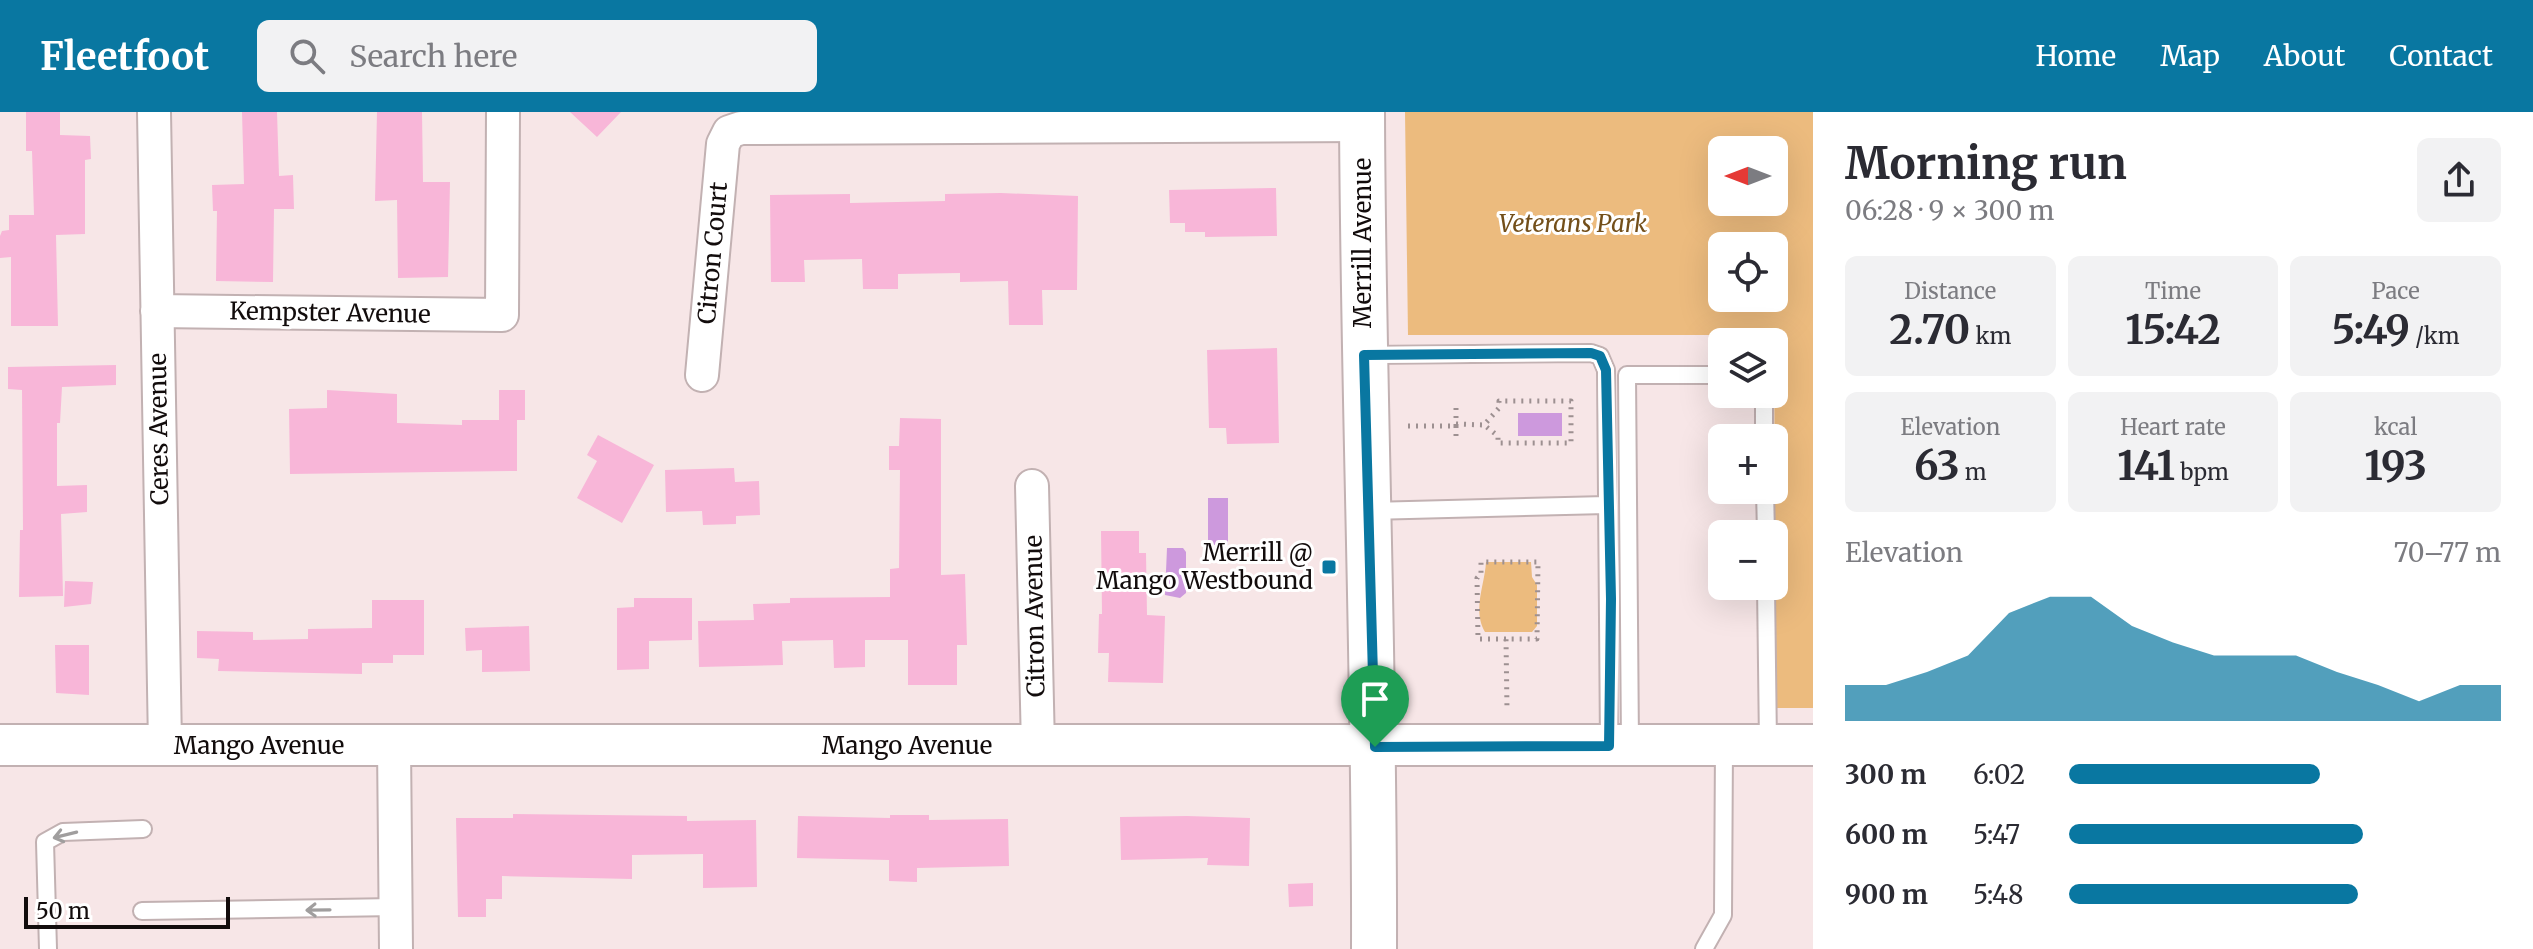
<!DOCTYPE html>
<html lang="en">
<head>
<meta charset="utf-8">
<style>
  :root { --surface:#fff; --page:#f2f2f3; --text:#2b2b33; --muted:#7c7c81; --accent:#0977a1 }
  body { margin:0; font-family:Merriweather,serif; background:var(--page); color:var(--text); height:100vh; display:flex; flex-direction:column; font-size:30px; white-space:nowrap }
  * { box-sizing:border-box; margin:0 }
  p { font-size:26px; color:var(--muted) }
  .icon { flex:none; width:44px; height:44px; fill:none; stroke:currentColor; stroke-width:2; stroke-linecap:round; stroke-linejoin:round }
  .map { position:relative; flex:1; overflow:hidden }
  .details { display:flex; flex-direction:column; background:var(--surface); width:720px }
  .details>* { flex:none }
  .needle { width:52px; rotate:270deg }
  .controls { position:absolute; left:1708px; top:24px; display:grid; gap:16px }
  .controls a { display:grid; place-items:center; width:80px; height:80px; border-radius:12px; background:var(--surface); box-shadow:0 8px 32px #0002; font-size:40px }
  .scale { position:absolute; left:24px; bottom:20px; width:206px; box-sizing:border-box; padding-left:8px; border:4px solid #120c0c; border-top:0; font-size:22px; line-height:28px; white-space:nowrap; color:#120c0c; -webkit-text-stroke:6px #fff; paint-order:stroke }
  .pin { position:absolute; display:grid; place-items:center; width:68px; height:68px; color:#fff; margin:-82px -34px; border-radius:50% 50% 50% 0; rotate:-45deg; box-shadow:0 0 8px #0007 }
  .pin .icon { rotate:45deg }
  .round { display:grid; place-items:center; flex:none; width:84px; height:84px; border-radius:12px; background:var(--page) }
  .head { display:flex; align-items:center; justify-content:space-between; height:136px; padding:0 32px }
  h1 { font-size:44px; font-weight:700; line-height:60px }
  .metrics { display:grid; grid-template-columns:repeat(3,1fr); gap:12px; height:136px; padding:8px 32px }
  .metrics div { display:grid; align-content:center; border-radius:12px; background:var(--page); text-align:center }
  .metrics b { font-size:40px; font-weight:700 }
  .metrics small { font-size:22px; font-weight:400 }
  .metrics p { font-size:22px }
  .chart { height:224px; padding:16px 32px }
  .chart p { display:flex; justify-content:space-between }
  .chart svg { width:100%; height:144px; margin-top:8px; fill:var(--accent); opacity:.7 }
  ul { padding:0 32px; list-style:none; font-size:26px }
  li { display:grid; grid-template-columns:128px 96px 1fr; align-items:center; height:60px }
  li i { height:20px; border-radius:10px; background:var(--accent) }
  header { display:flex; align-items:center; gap:48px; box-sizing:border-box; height:112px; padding:0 40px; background:var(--accent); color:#fff }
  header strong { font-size:38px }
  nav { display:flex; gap:44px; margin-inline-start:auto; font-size:28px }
  .search { width:560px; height:72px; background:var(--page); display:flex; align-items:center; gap:20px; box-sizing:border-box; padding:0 28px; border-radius:12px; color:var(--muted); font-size:30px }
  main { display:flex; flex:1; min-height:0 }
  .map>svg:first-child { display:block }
  .green { fill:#ecbb7e; fill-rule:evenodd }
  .water { fill:#cd99dd }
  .building { fill:#f8b6d8 }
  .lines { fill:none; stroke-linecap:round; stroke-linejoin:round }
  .service-casing { stroke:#c2b1b2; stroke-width:20 }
  .minor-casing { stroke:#c2b1b2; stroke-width:36 }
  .tertiary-casing { stroke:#c2b1b2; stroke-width:44 }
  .secondary-casing { stroke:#c2b1b2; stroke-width:48 }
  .path { stroke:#9d9091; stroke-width:5; stroke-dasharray:2 6; stroke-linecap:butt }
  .service { stroke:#fff; stroke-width:16 }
  .minor { stroke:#fff; stroke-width:32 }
  .tertiary { stroke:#fff; stroke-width:40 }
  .secondary { stroke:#fff; stroke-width:44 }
  .oneway { stroke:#a09e9e }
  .route-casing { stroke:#fff; stroke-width:16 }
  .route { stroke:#0977a1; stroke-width:10 }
  .poi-dot { fill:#0977a1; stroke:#fff; stroke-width:3 }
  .labels { text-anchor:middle; stroke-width:6; stroke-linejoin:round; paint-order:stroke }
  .park-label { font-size:24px; font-style:italic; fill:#734f1a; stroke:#fff }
  .street-label { font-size:24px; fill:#120c0c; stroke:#fff }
  .poi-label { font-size:24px; fill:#120c0c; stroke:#fff; text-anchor:end }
</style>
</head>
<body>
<header>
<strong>Fleetfoot</strong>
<div class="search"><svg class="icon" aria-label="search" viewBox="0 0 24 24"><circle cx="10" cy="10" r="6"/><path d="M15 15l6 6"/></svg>Search here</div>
<nav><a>Home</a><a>Map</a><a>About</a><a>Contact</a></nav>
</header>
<main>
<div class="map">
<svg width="1813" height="837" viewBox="0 0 1813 837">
  <rect width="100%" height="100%" fill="#f7e6e7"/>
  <path class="green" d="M 1405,0 L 1813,0 L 1813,596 L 1776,596 L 1774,223 L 1408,223 ZM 1722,38 L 1774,38 L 1774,90 L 1722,90 ZM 1722,134 L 1774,134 L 1774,186 L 1722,186 Z
    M 1486,450 L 1531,450 L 1532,465 L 1537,473 L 1537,514 L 1532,520 L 1485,520 C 1472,498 1485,472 1486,450 Z"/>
  <path class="water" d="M 1518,301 L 1562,301 L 1562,324 L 1518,324 Z
    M 1208,386 L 1228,386 L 1228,433 L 1208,433 Z
    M 1167,436 L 1183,436 L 1186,440 L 1186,481 L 1180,486 L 1165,483 Z"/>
  <path class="building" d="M 26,0 L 60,0 L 60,23 L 90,24 L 91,47 L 85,48 L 85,122 L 56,123 L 58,214 L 11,214 L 11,145 L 0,146 L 0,124 L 2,119 L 9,118 L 9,103 L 34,103 L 32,39 L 26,39 Z
    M 242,0 L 277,0 L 279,64 L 293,63 L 294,97 L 274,97 L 273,170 L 216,169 L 217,99 L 213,99 L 212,73 L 244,72 Z
    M 377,0 L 422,0 L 423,70 L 450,70 L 448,165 L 398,166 L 397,88 L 375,89 Z
    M 570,0 L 621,0 L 597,25 Z
    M 1276,76 L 1277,124 L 1205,125 L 1205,120 L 1185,120 L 1185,111 L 1170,111 L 1169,78 Z
    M 1001,81 L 1078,84 L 1077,178 L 1042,178 L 1043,213 L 1009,213 L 1008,169 L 960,170 L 960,161 L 898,162 L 898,177 L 863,177 L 862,147 L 804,148 L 805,170 L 771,170 L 770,83 L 850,82 L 850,91 L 945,89 L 945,82 Z
    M 1277,236 L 1279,331 L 1227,332 L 1226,316 L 1209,316 L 1207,238 Z
    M 116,253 L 116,273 L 62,275 L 60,311 L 57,311 L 57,374 L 87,373 L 87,400 L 61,402 L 63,484 L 19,485 L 20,418 L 23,418 L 22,278 L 8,277 L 8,255 Z
    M 327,278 L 397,282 L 397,311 L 462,313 L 462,308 L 499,308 L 499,278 L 525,278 L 525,308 L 517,308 L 517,359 L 290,362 L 289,297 L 327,296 Z
    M 900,306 L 941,307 L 941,463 L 965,462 L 967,533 L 957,533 L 957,573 L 908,573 L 908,528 L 865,528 L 865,555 L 834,556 L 833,528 L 782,529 L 783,553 L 699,555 L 698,509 L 754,508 L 753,492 L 790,491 L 790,486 L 890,485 L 890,457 L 899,456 L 900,358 L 889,358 L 889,334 L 899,334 Z
    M 598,323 L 654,353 L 622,411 L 577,386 L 597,349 L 587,343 Z
    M 734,356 L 735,370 L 759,369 L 760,403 L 736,404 L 736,412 L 703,413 L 702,399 L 666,400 L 665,358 Z
    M 1101,419 L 1139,419 L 1139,441 L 1146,441 L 1147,503 L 1165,504 L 1163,571 L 1108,570 L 1109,541 L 1098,541 L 1099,502 L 1102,502 Z
    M 65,469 L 93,470 L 91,492 L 64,495 Z
    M 634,486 L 692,486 L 692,528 L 649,529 L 649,557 L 617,558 L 617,496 L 634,495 Z
    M 372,488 L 424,488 L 424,543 L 393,543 L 393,551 L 362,551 L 362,562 L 218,559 L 219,547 L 197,546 L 197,519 L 253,520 L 253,528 L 308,527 L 308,517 L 372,516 Z
    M 529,514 L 530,559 L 482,560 L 482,538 L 466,539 L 465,516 Z
    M 55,533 L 89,533 L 89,583 L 56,581 Z
    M 513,702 L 687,704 L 687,709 L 756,708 L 757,775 L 703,776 L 703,742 L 632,743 L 632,767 L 502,764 L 502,787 L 486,787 L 486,805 L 458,805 L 456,706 L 513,706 Z
    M 890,703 L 929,703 L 929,708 L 1008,707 L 1009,754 L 917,756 L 917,770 L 889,769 L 889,748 L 797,746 L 798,704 L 890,706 Z
    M 1187,704 L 1250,706 L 1249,754 L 1207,753 L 1208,746 L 1121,748 L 1120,705 Z
    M 1313,771 L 1313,794 L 1289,795 L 1288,772 Z"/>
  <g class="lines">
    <defs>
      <path id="service" d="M 1366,243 L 1591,241 L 1600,244 L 1606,258 C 1606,383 1609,508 1609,633
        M 1764,282 L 1764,326
        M 1765,378 L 1766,422
        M 1370,399 L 1606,393
        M 1766,474 L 1768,632
        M 1630,632 L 1627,263 L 1722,263
        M 142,799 L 396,795
        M 48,837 L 45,730 L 63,720 L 143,717
        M 1704,837 L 1723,803 L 1724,633"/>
      <path id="minor" d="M 154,0 L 165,633
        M 157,199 L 502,203 L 503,0
        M 702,263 L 723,32 L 729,20 L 741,16 L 1362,13
        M 1032,374 L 1038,635
        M 394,634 L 396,837"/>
      <path id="tertiary" d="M 0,633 L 1813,633"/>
      <path id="secondary" d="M 1362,0 C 1363,279 1375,558 1374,837"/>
    </defs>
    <use href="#service" class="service-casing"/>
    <use href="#minor" class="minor-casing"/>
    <use href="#tertiary" class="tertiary-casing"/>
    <use href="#secondary" class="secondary-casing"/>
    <path class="path" d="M 1456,312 L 1484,313 L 1499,296 L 1499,289 L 1571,289 L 1571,331 L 1498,331 L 1498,324 L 1484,313
      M 1408,314 L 1456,314 L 1456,296
      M 1456,314 L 1456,329
      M 1506,527 L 1478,527 L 1477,466 L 1481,462 L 1481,450 L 1538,450 L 1537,527 L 1506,527 L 1507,597"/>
    <use href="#service" class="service"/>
    <use href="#minor" class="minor"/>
    <use href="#tertiary" class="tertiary"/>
    <use href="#secondary" class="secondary"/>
  </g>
  <defs><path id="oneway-shaft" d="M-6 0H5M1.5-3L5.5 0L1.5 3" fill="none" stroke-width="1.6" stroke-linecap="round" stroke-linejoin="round" transform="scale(2)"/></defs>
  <g class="oneway">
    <use href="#oneway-shaft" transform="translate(65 723) rotate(166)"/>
    <use href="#oneway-shaft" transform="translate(318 798) rotate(179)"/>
  </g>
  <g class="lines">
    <defs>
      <path id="route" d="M 1591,241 L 1600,244 L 1606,258 L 1611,487 L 1609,634 L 1375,635 L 1364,243 Z"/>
    </defs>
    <use href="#route" class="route-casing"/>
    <use href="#route" class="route"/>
  </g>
  <rect class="poi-dot" x="1321" y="447" width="16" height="16" rx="4"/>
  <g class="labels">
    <g class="park-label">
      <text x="1573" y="120">Veterans Park</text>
    </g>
    <g class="street-label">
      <text transform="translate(1363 131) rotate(-90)" y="8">Merrill Avenue</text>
      <text transform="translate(713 141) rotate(-85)" y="8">Citron Court</text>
      <text transform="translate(330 201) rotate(1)" y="8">Kempster Avenue</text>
      <text transform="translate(159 317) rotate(-91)" y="8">Ceres Avenue</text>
      <text transform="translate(1035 504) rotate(-91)" y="8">Citron Avenue</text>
      <text x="259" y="642">Mango Avenue</text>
      <text x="907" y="642">Mango Avenue</text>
    </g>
    <g class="poi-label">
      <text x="1313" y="449">Merrill @<tspan x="1313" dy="28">Mango Westbound</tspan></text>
    </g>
  </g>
</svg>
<div class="controls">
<a><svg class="needle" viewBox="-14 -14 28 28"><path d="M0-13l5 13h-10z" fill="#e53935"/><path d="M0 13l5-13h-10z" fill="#7c7c81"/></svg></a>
<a><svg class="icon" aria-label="locate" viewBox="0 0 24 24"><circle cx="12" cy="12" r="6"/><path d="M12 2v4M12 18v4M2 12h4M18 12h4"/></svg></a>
<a><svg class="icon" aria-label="layers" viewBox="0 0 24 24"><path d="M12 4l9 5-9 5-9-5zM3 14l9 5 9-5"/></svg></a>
<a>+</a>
<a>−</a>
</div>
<div class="scale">50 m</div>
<div class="pin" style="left:1375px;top:635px;background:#1e9e55"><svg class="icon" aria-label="arrive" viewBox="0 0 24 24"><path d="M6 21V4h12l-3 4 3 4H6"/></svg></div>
</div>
<section class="details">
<div class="head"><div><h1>Morning run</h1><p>06:28 · 9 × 300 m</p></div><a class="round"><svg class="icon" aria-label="share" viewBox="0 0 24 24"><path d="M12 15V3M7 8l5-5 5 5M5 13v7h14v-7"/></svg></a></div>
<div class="metrics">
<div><p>Distance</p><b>2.70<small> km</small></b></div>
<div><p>Time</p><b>15:42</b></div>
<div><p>Pace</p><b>5:49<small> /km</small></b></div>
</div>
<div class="metrics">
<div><p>Elevation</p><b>63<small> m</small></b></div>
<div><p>Heart rate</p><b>141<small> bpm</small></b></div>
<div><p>kcal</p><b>193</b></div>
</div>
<div class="chart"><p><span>Elevation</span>70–77 m</p>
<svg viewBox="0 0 160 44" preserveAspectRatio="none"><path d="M0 44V33L10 33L20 29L30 24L40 11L50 6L60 6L70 15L80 20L90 24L100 24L110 24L120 29L130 33L140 38L150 33L160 33V44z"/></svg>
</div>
<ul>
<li><b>300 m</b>6:02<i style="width:58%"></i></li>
<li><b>600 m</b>5:47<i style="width:68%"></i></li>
<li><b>900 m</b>5:48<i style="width:67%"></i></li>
</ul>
</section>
</main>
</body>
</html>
